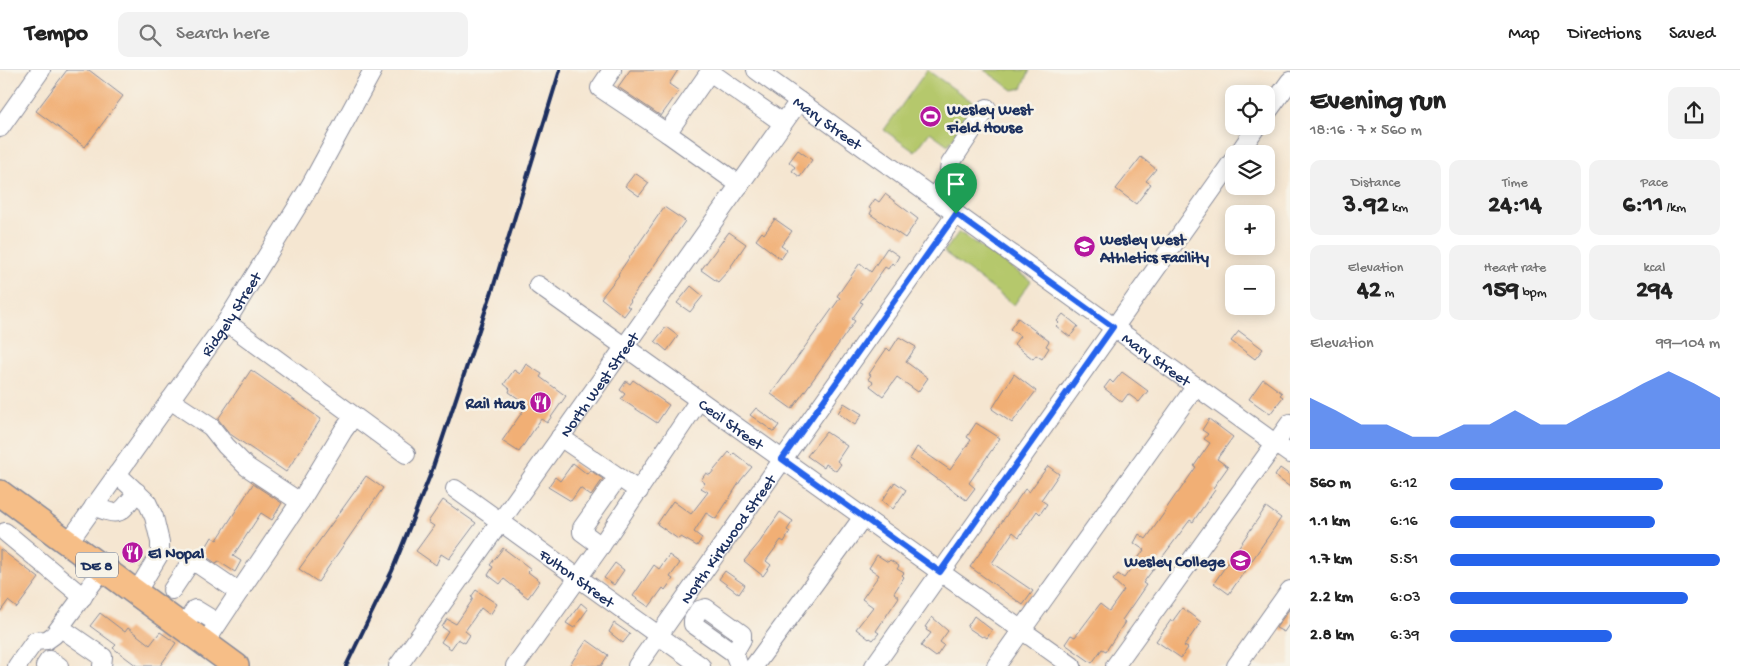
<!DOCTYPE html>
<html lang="en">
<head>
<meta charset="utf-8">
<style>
  :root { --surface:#fff; --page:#f2f2f2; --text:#222; --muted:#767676; --line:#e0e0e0; --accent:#2563eb }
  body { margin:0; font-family:"Gochi Hand",sans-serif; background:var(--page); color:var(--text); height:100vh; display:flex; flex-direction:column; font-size:19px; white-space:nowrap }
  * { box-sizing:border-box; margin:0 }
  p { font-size:16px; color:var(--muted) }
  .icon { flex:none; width:28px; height:28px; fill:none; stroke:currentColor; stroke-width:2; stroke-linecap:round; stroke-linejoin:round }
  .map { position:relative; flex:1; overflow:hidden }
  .details { display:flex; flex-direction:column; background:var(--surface); width:450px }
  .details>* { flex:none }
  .buttons { position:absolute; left:1225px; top:15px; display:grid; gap:10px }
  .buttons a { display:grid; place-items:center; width:50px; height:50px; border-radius:10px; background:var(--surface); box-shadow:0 2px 12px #0003; font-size:25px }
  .pin { position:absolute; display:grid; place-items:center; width:42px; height:42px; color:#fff; margin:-51px -21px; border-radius:50% 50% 50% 0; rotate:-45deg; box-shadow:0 0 5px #0007 }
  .pin .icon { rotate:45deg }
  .round { display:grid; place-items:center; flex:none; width:52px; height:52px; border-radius:10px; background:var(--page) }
  .headline { display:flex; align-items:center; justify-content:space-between; height:85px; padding:0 20px }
  h1 { font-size:28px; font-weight:800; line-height:38px }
  .stats { display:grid; grid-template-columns:repeat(3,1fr); gap:8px; height:85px; padding:5px 20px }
  .stats div { display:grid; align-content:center; border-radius:10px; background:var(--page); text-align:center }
  .stats b { font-size:25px; font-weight:800 }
  .stats small { font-size:14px; font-weight:400 }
  .stats p { font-size:14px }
  .chart { height:140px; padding:10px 20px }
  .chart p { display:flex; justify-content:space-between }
  .chart svg { width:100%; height:90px; margin-top:5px; fill:var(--accent); opacity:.7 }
  ul { padding:0 20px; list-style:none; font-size:16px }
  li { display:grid; grid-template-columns:80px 60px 1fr; align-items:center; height:38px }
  li i { height:12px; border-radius:6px; background:var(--accent) }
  header { display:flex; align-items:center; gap:30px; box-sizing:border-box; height:70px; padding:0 25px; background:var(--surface); border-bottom:1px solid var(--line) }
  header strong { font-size:24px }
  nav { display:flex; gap:28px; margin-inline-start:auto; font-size:18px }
  .search { width:350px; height:45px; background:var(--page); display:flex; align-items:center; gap:12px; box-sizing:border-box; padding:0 18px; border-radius:10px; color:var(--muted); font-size:19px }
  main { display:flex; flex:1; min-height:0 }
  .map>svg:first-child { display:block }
  .green { fill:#b5c86c; stroke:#687c65 }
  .building { fill:#f1af75 }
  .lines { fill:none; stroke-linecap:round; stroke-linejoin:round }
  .minor-casing { stroke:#888a98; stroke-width:20 }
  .highway-casing { stroke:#888a98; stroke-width:28 }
  .minor { stroke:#fff; stroke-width:18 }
  .highway { stroke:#f6be87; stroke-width:25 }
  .rail { stroke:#1b2f5e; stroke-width:4 }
  .route-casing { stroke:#fff; stroke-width:10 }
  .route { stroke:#2563eb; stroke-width:6 }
  .labels { text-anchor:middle; stroke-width:5; stroke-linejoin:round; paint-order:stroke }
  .shield { fill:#f7f3e8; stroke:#5d6a87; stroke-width:1 }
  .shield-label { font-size:15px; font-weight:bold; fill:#1b2f5e }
  .poi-label { font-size:16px; font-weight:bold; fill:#1b2f5e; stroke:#f7f3e8; text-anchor:start }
  .street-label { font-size:16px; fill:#1b2f5e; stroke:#f7f3e8 }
</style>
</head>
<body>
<header>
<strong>Tempo</strong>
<div class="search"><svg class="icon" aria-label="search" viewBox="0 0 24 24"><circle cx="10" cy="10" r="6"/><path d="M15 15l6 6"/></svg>Search here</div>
<nav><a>Map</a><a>Directions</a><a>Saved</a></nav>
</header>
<main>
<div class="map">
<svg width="1290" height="596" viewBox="0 0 1290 596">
  <rect width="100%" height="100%" fill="#f7f3e8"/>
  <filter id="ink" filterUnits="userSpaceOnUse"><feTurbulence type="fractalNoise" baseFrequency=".02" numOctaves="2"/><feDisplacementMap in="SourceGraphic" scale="10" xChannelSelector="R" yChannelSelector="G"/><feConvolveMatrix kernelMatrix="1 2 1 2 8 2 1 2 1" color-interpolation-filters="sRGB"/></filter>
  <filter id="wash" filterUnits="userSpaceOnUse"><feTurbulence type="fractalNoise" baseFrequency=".0096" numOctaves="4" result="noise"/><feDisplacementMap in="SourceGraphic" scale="20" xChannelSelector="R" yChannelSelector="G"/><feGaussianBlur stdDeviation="1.12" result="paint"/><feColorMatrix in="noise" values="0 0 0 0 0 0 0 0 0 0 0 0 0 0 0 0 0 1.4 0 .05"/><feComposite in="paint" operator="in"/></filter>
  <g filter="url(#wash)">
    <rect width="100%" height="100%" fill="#f5e6d1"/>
    <path class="green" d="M 927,0 L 977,35 L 948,75 L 930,62 L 915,82 L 884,60 Z
      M 984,0 L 1030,0 L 1022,18 L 1013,20 Z
      M 959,162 L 1031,211 L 1014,235 L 944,182 Z"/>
    <g id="blocks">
      <path class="building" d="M 67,0 L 89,0 L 123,26 L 85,77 L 36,41 Z
        M 630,0 L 678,0 L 669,14 L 679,21 L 661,46 L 618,17 Z
        M 798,80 L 812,90 L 800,107 L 792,101 L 795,97 L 789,92 Z
        M 1141,87 L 1156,99 L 1146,111 L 1151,114 L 1136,134 L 1116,119 Z
        M 635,103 L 649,113 L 639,126 L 625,116 Z
        M 885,124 L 918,149 L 905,168 L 870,144 L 872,140 L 869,138 L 875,129 L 879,132 Z
        M 664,137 L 685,151 L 630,230 L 631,231 L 627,236 L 630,238 L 624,246 L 601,228 L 619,205 L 618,204 Z
        M 775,149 L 792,161 L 781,176 L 787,180 L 781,189 L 756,170 L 762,162 L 764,164 Z
        M 729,162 L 746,174 L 727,202 L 718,212 L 701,200 Z
        M 887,178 L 899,186 L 894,195 L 892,193 L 888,199 L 885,197 L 860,232 L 863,233 L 852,249 L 855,251 L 792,339 L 771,324 L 840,228 L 837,226 L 860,193 L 871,202 Z
        M 691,216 L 703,226 L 690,242 L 677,233 Z
        M 1063,244 L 1078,256 L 1070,267 L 1056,256 L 1059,253 L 1057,251 Z
        M 1018,248 L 1049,271 L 1046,276 L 1049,278 L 1042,289 L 1036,285 L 1033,289 L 1014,274 L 1020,266 L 1010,259 Z
        M 666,257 L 678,266 L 667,281 L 655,271 Z
        M 1239,261 L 1263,279 L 1255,289 L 1231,271 Z
        M 899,267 L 916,277 L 906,292 L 928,308 L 918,322 L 897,307 L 883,326 L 870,316 L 873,312 L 868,309 L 871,305 L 869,304 L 887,278 L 890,281 Z
        M 526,294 L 542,304 L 540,307 L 566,326 L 547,353 L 541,349 L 519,382 L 502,371 L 525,338 L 520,334 L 522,331 L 509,322 L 510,319 L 504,314 L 514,300 L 520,304 Z
        M 251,300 L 321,349 L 286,402 L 230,364 L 218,349 Z
        M 1122,302 L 1148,321 L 1139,332 L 1128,324 L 1122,332 L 1104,318 L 1110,310 L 1113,313 Z
        M 1014,304 L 1036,321 L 1012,353 L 992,339 Z
        M 1263,309 L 1282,323 L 1280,325 L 1283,327 L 1270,344 L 1249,329 Z
        M 633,310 L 669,335 L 657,353 L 621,329 L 625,324 L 620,320 L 626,311 L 630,314 Z
        M 844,333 L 862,344 L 855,355 L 838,343 Z
        M 756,338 L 779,355 L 774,362 L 750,345 Z
        M 1209,349 L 1233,367 L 1217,389 L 1228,397 L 1213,418 L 1215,420 L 1201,440 L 1193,452 L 1190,450 L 1143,513 L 1146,515 L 1122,550 L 1125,552 L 1106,581 L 1102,579 L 1092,593 L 1065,574 L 1071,565 L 1075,567 L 1100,534 L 1109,541 L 1124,520 L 1113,510 L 1118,504 L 1124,508 L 1144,480 L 1134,473 L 1139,464 L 1146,469 L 1167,439 L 1166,439 L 1177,423 L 1178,423 L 1196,397 L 1194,396 L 1210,373 L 1204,369 L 1208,364 L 1202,360 Z
        M 976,353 L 1000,368 L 969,413 L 975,418 L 966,430 L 910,389 L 917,377 L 950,400 L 971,370 L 967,367 Z
        M 826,362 L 847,376 L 837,391 L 841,394 L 836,401 L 826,394 L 824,398 L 807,386 Z
        M 729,382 L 732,385 L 734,383 L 752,397 L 741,410 L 716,449 L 706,443 L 694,462 L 702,468 L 697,476 L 681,467 L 678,469 L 657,454 L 673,431 L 691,444 L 708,422 L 701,418 L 705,413 L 701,410 L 706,403 L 710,405 Z
        M 573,393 L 587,404 L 590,400 L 603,409 L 591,426 L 580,418 L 571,431 L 548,417 L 555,407 L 560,411 Z
        M 1048,396 L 1059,404 L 1041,430 L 1047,434 L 1040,444 L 1037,441 L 1019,467 L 1013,462 L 992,493 L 1033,521 L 1023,535 L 970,497 L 1025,419 L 1029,422 Z
        M 1280,398 L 1290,405 L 1290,417 L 1275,406 Z
        M 366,406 L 383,418 L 318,512 L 299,499 Z
        M 895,412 L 906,420 L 893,439 L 882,431 Z
        M 253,414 L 282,433 L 272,450 L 261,443 L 233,486 L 241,491 L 235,502 L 218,491 L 217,494 L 202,484 L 212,467 L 217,470 Z
        M 443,430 L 476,453 L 449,489 L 441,484 L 436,495 L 416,481 L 434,456 L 428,452 Z
        M 1266,437 L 1281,448 L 1229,524 L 1214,513 Z
        M 780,442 L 793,451 L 787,460 L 790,462 L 784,472 L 781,470 L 766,491 L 771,495 L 763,506 L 744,491 L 759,473 Z
        M 503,478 L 531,499 L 528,502 L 540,511 L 528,528 L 504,509 L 500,514 L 488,505 L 493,497 L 490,495 Z
        M 0,479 L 39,508 L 17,538 L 8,531 L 0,542 Z
        M 669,485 L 680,493 L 670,507 L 673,509 L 665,520 L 663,518 L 649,537 L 633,526 L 654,495 L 659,499 Z
        M 877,485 L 888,492 L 890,490 L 899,496 L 897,499 L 904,503 L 902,505 L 904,507 L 894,523 L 899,527 L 876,561 L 879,563 L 873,570 L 870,568 L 869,569 L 856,559 L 873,537 L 862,529 L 879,505 L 869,498 Z
        M 615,493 L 624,500 L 614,515 L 604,508 Z
        M 725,501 L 745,515 L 739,524 L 719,509 Z
        M 476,520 L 497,534 L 490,545 L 481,538 L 465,561 L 470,565 L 465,573 L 458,569 L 451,579 L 441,572 L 448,561 L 442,557 L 447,549 L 456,554 L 471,532 L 473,528 L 471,527 Z
        M 581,533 L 588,539 L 574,558 L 566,553 Z
        M 1182,538 L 1201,552 L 1184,576 L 1188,578 L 1181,588 L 1156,571 L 1171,550 L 1172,552 Z
        M 1290,538 L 1290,553 L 1284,562 L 1276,558 Z
        M 100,543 L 125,562 L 128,558 L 150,575 L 160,562 L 176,573 L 160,596 L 137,596 L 113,578 L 116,575 L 90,556 Z
        M 974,546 L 992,560 L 987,568 L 984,566 L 982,567 L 967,557 Z
        M 932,547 L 948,561 L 940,572 L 944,575 L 936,587 L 921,576 L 931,563 L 926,560 L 927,558 L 925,557 Z
        M 614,553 L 630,564 L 623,573 L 609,562 Z
        M 587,570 L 608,585 L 601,596 L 569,596 Z"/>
    </g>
  </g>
  <g filter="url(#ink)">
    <use href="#blocks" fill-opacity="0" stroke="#888a98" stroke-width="1"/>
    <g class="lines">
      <defs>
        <g id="minor">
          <path d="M 612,0 L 600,18 L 667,63"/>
          <path d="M 711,0 L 667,63 L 740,115"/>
          <path id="s1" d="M 756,0 L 1290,384"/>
          <path d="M 710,2 L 783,53"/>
          <path d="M 1266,44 L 1290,11"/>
          <path d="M 0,58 L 41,0"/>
          <path d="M 1238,84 L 1257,56"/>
          <path d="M 934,128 L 948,107 L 950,94 L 987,38"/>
          <path id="s2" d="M 538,215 L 1072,596"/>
          <path d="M 226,252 L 406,384"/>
          <path d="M 170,330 L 211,357 L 226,376 L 247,397 L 300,432 L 343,361 L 354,346"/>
          <path d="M 560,367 L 639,421"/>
          <path d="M 117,404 L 147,432 L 154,447 L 160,472 L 160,483 L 136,523"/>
          <path id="s3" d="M 455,419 L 701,596"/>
          <path d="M 94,436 C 121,448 120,443 137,422"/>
          <path d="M 5,462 L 83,527"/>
          <path id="s4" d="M 68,473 L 226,252 L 310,116 L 373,0"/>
          <path d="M 601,476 L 582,462 L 582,458 L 618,407"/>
          <path d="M 172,520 L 192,490 L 239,522 L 205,573"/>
          <path d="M 239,522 L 300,432"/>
          <path d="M 183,557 L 195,539 L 218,553"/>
          <path d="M 61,558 L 103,587 L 102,596"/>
          <path d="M 734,583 L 742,569 L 742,564 L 706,538 L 699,540 L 693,550 L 693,554 L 734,583 L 739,596"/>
          <path d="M 17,596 L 35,571 L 47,570 L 54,565 L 103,499"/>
          <path d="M 45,596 L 49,590 L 59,596"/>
          <path id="s5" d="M 398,596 L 799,31"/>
          <path d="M 515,596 L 601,476 L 699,330"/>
          <path id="s6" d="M 637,596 L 956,144"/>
          <path d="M 754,596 L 863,447"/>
          <path d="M 874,596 L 1234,89"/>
          <path d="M 996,596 L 1196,316"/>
          <path d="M 1115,596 L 1290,353"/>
          <path d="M 1236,596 L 1290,520"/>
        </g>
        <path id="highway" d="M 0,423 L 236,596"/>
      </defs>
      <use href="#minor" class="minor-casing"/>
      <use href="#highway" class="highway-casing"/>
      <use href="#minor" class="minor"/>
      <use href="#highway" class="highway"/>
      <path class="rail" d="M 346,596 L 392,501 L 431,403 L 493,218 L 560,0"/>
    </g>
  </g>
  <g class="lines" filter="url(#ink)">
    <defs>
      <path id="route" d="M 956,144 L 1113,257 L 940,502 L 782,389 Z"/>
    </defs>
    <use href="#route" class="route-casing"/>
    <use href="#route" class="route"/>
  </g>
  <defs>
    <symbol id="stadium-disc" viewBox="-11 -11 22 22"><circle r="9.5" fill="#b5179e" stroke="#f7f3e8"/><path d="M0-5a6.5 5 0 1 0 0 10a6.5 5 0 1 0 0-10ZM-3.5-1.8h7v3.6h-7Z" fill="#fff"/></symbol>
    <symbol id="university-disc" viewBox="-11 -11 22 22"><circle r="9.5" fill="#b5179e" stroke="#f7f3e8"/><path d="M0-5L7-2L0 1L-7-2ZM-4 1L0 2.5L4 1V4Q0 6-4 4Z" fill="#fff"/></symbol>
    <symbol id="restaurant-disc" viewBox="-11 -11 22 22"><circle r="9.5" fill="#b5179e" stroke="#f7f3e8"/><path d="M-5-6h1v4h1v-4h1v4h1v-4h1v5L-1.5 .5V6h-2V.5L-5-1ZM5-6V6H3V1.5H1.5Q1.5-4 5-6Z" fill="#fff"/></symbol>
  </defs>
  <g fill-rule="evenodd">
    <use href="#stadium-disc" x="918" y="34" width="25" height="25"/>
    <use href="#university-disc" x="1072" y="164" width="25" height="25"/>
    <use href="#restaurant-disc" x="528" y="320" width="25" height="25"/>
    <use href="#restaurant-disc" x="120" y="470" width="25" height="25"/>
    <use href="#university-disc" x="1228" y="478" width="25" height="25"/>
  </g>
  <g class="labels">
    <rect class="shield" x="76" y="482.5" width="42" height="25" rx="4"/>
    <g class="shield-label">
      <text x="97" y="500">DE 8</text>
    </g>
    <g class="poi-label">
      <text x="947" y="44">Wesley West<tspan x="947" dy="18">Field House</tspan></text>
      <text x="1100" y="174">Wesley West<tspan x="1100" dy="18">Athletics Facility</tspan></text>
      <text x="525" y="338" text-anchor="end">Rail Haus</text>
      <text x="148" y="488">El Nopal</text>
      <text x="1225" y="496" text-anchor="end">Wesley College</text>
    </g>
    <g class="street-label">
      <text dy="6" stroke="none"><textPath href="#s1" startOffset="89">Mary Street</textPath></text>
      <text dy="6" stroke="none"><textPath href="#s4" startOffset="281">Ridgely Street</textPath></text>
      <text dy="6" stroke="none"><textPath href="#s1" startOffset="494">Mary Street</textPath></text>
      <text dy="6" stroke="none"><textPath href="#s5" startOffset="346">North West Street</textPath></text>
      <text dy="6" stroke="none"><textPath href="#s2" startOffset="238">Cecil Street</textPath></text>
      <text dy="6" stroke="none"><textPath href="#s6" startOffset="156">North Kirkwood Street</textPath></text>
      <text dy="6" stroke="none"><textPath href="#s3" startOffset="151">Fulton Street</textPath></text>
    </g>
  </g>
</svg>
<div class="buttons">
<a><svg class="icon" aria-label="locate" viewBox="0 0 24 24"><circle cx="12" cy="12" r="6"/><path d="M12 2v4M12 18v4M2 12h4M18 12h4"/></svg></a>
<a><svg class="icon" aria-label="layers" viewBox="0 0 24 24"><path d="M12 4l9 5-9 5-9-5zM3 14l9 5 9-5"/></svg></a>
<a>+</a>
<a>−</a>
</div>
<div class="pin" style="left:956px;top:144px;background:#1e9e55"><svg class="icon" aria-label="arrive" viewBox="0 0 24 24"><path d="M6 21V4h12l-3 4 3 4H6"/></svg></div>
</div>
<section class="details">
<div class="headline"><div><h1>Evening run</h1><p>18:16 · 7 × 560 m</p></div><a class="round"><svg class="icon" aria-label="share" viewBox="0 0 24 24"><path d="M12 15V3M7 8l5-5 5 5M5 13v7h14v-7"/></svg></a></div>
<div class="stats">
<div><p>Distance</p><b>3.92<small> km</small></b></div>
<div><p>Time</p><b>24:14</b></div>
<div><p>Pace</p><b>6:11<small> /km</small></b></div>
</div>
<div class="stats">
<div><p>Elevation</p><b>42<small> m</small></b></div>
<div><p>Heart rate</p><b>159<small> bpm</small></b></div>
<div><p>kcal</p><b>294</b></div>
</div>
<div class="chart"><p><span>Elevation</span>99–104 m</p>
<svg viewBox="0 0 160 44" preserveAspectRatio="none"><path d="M0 44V19L10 25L20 32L30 32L40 38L50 38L60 32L70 32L80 25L90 32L100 32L110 25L120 19L130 12L140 6L150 12L160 19V44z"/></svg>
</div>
<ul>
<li><b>560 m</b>6:12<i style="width:79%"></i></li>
<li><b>1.1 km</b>6:16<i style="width:76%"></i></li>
<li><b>1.7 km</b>5:51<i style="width:100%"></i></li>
<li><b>2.2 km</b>6:03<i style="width:88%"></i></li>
<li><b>2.8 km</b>6:39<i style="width:60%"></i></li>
</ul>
</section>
</main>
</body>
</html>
